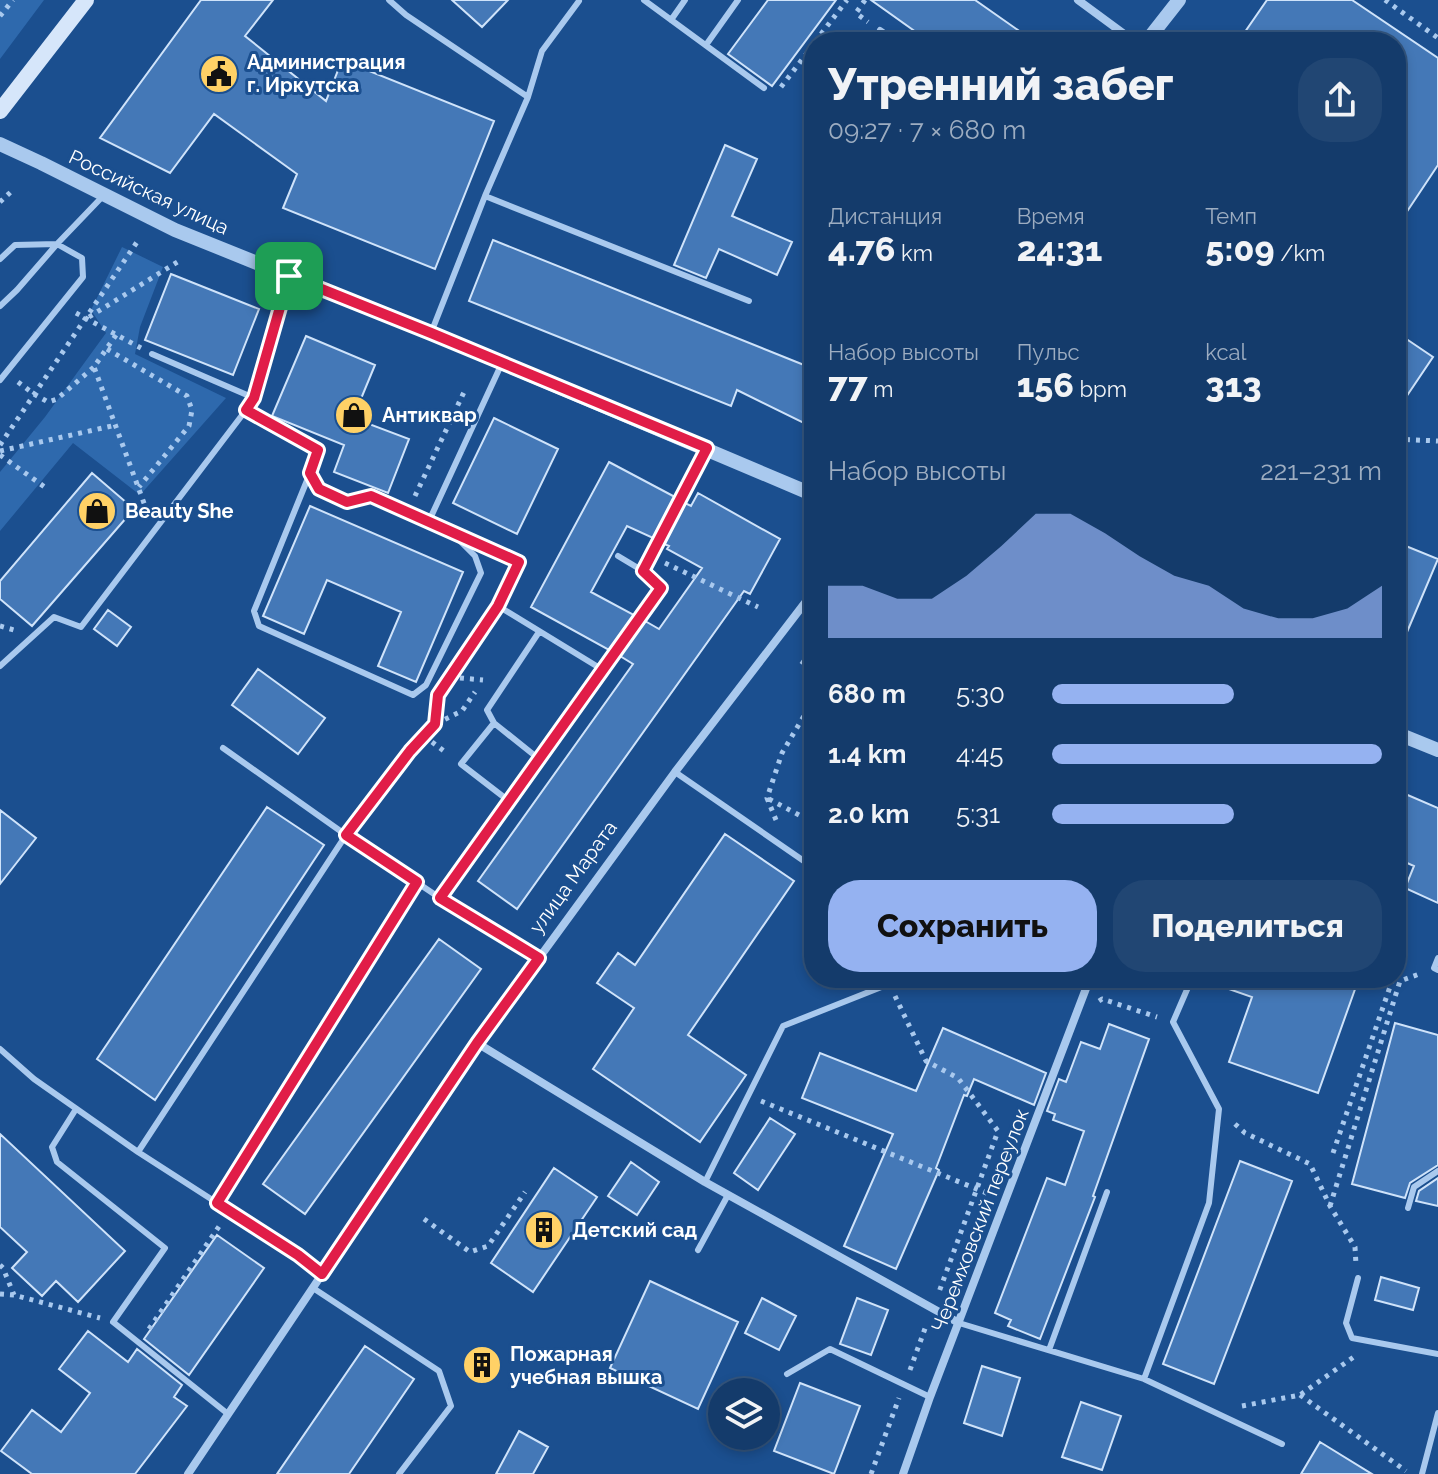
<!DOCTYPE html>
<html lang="ru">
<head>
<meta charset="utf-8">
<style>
  :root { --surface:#143b6b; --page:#214673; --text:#f1f3f6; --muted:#9dadc1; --line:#33557e; --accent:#95b2f1 }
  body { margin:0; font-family:Raleway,sans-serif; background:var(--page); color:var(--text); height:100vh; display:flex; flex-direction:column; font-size:30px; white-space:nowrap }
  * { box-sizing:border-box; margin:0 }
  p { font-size:26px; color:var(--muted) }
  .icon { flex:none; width:44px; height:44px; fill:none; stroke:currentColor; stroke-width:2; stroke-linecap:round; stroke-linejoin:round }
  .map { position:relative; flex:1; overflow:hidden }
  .drawer { position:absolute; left:804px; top:32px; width:602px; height:956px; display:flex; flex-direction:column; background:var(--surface); border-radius:32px; box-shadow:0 4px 12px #0003,0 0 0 2px var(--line) }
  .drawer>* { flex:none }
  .controls { position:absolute; left:708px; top:1378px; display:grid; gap:16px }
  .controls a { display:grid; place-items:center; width:72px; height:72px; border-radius:50%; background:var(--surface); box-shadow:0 4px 12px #0003,0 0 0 2px var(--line); font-size:40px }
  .pin { position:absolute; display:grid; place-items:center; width:68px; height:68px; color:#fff; margin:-34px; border-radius:16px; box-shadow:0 4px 12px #0006 }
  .round { display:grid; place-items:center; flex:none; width:84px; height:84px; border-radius:32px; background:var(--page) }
  .overview { display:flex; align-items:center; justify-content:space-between; height:136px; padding:0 24px }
  h1 { font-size:44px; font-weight:800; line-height:60px }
  .figures { display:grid; grid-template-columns:repeat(3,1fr); gap:12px; height:136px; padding:8px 24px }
  .figures div { display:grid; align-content:center }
  .figures b { font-size:34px; font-weight:800 }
  .figures small { font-size:22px; font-weight:400 }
  .figures p { font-size:22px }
  .chart { height:224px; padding:16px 24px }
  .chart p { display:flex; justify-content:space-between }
  .chart svg { width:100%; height:144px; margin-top:8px; fill:var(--accent); opacity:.7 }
  .cta { display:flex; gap:16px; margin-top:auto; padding:16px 24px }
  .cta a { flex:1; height:92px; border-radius:32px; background:var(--accent); color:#111; font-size:32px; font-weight:800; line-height:92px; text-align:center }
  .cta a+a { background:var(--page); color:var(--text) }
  ul { padding:0 24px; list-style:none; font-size:26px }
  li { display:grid; grid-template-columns:128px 96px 1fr; align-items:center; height:60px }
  li i { height:20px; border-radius:10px; background:var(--accent) }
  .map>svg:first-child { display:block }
  .green { fill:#2e69ad }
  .building { fill:#4478b7; stroke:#cfe3fa; stroke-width:2 }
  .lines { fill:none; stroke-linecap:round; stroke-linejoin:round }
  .path { stroke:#a9c9ee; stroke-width:5; stroke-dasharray:4 6; stroke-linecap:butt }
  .service { stroke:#a9c9ee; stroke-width:6 }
  .minor { stroke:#a9c9ee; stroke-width:8 }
  .tertiary { stroke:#a9c9ee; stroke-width:14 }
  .secondary { stroke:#d6e6fa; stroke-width:16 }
  .route-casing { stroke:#fff; stroke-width:16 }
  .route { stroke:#e11d48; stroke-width:10 }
  .labels { text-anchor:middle; stroke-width:6; stroke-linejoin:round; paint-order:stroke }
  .poi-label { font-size:20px; font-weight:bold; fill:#fff; stroke:#1b4f8f; text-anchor:start }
  .street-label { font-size:20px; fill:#fff; stroke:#1b4f8f }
</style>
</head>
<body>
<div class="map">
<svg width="1438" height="1474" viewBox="0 0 1438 1474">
  <rect width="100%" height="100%" fill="#1b4f8f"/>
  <path class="green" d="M 0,0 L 44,0 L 0,59 Z
    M 122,247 L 163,267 L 140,327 L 135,354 L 226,398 L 140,495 L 73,443 L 0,531 L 0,472 L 45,417 L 106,333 L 91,310 Z"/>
  <path class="building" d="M 201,0 L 273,0 L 245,36 L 326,101 L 342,60 L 494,121 L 435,269 L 283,208 L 297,174 L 214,114 L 170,173 L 100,138 Z
    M 452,0 L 508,0 L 482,27 Z
    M 768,0 L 836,0 L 772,86 L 728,54 Z
    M 871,0 L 975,0 L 1035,42 L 930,42 Z
    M 1267,0 L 1352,0 L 1438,58 L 1438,165 L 1396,228 L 1396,42 L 1238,42 Z
    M 725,145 L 757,159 L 732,216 L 792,242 L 777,275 L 719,249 L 706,278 L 674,265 Z
    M 493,240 L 814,369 L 814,428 L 737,390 L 731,406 L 469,301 Z
    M 171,274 L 259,309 L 233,375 L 145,340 Z
    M 1396,332 L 1433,357 L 1396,412 Z
    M 306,336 L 375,365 L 353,418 L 409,439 L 388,493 L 334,472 L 344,445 L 272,416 Z
    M 494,418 L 558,449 L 517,534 L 453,503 Z
    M 609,462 L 675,497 L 653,538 L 627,526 L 591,592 L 634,615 L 609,650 L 531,607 Z
    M 92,473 L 134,509 L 32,626 L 0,599 L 0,581 Z
    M 698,493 L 780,539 L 750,594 L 744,591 L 517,909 L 478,881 L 633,664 L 620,656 L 645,621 L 659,629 L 702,568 L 667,549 L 669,546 L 664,544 L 685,503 L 691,506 Z
    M 310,506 L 463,572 L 416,682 L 378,666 L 401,612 L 327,580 L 304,634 L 263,616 Z
    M 1396,542 L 1438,559 L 1396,658 Z
    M 108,610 L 131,627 L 117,646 L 94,629 Z
    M 258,669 L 325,718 L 298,754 L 232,705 Z
    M 1396,790 L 1438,808 L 1438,903 L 1405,888 L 1414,866 L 1396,858 Z
    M 267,807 L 324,845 L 155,1100 L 97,1059 Z
    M 0,810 L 36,838 L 0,884 Z
    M 725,834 L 794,881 L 688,1035 L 746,1075 L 700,1142 L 593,1069 L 634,1008 L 597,983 L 618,953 L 635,965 Z
    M 439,939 L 481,969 L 305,1214 L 263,1184 Z
    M 1206,978 L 1359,978 L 1318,1093 L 1229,1062 L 1252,997 L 1206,981 Z
    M 1395,1023 L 1438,1035 L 1438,1165 L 1410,1183 L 1405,1198 L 1352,1184 Z
    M 1109,1024 L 1149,1039 L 1093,1196 L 1095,1197 L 1040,1339 L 1008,1326 L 1011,1320 L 995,1313 L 1047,1178 L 1065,1185 L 1084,1131 L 1053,1120 L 1055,1114 L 1047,1111 L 1059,1079 L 1066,1082 L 1081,1042 L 1100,1049 Z
    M 943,1028 L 1046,1073 L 1034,1105 L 974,1079 L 967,1096 L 964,1095 L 936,1168 L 939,1170 L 896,1269 L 844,1246 L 893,1134 L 802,1098 L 820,1053 L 916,1091 Z
    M 770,1118 L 795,1134 L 758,1190 L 734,1173 Z
    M 0,1134 L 125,1251 L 78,1302 L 56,1281 L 42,1296 L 12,1268 L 27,1252 L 0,1227 Z
    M 1240,1161 L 1292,1181 L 1214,1384 L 1163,1364 Z
    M 631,1162 L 659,1182 L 637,1215 L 608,1196 Z
    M 554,1168 L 597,1197 L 533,1292 L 491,1263 Z
    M 1438,1178 L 1438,1206 L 1416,1201 L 1419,1191 Z
    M 217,1235 L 264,1268 L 189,1375 L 144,1339 Z
    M 1381,1277 L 1419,1288 L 1413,1310 L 1375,1300 Z
    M 650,1281 L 738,1322 L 698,1409 L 610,1368 Z
    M 762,1298 L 796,1316 L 779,1350 L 745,1333 Z
    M 857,1298 L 888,1310 L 871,1355 L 840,1344 Z
    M 88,1331 L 128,1362 L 137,1349 L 182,1385 L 174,1397 L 187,1406 L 135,1474 L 32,1474 L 1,1451 L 32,1410 L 61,1432 L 90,1393 L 59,1369 Z
    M 365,1346 L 414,1379 L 349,1474 L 277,1474 Z
    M 982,1366 L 1020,1378 L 1002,1436 L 964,1423 Z
    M 800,1383 L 860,1406 L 834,1474 L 774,1451 Z
    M 1081,1402 L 1121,1416 L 1102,1470 L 1062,1457 Z
    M 519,1431 L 548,1447 L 533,1474 L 496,1474 Z
    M 1320,1442 L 1372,1474 L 1301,1474 Z"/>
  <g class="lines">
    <path class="path" d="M 865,0 L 856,13 L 868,22
      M 1385,0 L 1438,38
      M 0,16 L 13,0
      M 815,42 L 847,0
      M 1050,42 L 1052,39
      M 781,87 L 814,44
      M 0,202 L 14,189
      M 76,313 L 141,348
      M 89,317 L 179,261
      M 116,335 L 94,367 L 148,514
      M 107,349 L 187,396 L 192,410 L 189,426 L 139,487
      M 18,382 L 34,394 L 48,402 L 57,399 L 94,367
      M 1396,439 L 1438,441
      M 0,445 L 137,242
      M 0,451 L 116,425
      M 0,455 L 46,488
      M 415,496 L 465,390
      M 665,563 L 758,607
      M 0,626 L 14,630
      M 801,661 L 814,670
      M 456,669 L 490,617
      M 450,677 L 483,680
      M 435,723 L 438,698
      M 424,736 L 448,754
      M 769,799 L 814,823
      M 776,820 L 767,798 L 782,753 L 814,699
      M 354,824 L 410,751 L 435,724 L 462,711 L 475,692
      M 895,996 L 926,1061 L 958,1078 L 998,1131 L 939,1292
      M 1099,1001 L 1102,999 L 1157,1017
      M 761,1101 L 989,1194
      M 1235,1124 L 1245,1133 L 1310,1164 L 1330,1206 L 1355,1247 L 1356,1265
      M 1333,1153 L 1393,978
      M 1330,1206 L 1400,981 L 1422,973
      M 424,1219 L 470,1252 L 488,1246 L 525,1192
      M 0,1265 L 3,1268 L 14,1295
      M 0,1294 L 14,1295 L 100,1318
      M 149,1329 L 222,1222
      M 910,1370 L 927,1323
      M 1300,1395 L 1406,1471
      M 1242,1406 L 1300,1395 L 1355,1356
      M 871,1474 L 899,1398"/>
    <path class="service" d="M 389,0 L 406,15 L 528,97 L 485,196 L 431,333
      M 644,0 L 764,88
      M 671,20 L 685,0
      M 880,30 L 897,42
      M 1155,33 L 1168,42
      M 706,45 L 738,0
      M 528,97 L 542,51 L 579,1
      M 485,196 L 749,301
      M 0,259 L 15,245 L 57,244 L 103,196
      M 0,306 L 17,290 L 57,244 L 82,258 L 83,277 L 0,380
      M 152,354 L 254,398
      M 246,410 L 318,450 L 310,473 L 319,489 L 347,502 L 371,496 L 429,521 L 502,363
      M 310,473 L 254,611 L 259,626 L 413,695 L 426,685 L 481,573 L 475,556 L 448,529
      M 429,521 L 519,562
      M 618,556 L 643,571
      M 498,606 L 603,670
      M 0,666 L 54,617 L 81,627 L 246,410 L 254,398 L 289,276
      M 494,723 L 461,764 L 509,801
      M 223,748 L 346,835
      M 539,759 L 494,723 L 487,710 L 539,632
      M 1396,766 L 1408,737
      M 675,772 L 814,868
      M 1396,908 L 1401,910
      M 539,958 L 440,898 L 661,588 L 643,571 L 705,452
      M 1438,958 L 1434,968 L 1438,970
      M 0,1049 L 34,1079 L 138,1152
      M 76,1109 L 52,1147 L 57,1162 L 165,1248 L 113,1322 L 228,1414
      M 705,1182 L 783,1026 L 889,984 L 887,978
      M 217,1203 L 417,882
      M 1408,1208 L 1414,1187 L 1438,1171
      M 698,1250 L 728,1195
      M 322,1274 L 298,1255 L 138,1152 L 346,835 L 440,898
      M 1358,1278 L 1346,1323 L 1352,1338 L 1438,1354
      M 313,1288 L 439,1371 L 451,1406 L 399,1474
      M 959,1323 L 1144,1379 L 1282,1444
      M 1049,1350 L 1107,1192
      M 787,1374 L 830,1349 L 930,1397
      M 1144,1379 L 1209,1203 L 1219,1109 L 1173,1022 L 1192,978
      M 1422,1474 L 1438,1413"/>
    <path class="minor" d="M 1078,0 L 1135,42
      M 477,1043 L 705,1182 L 959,1323
      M 188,1474 L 477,1043 L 675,772 L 814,591
      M 903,1474 L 930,1397 L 1090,978"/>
    <path class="tertiary" d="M 1146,42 L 1179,0
      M 0,144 L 41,163 L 175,230 L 431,333 L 814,495
      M 1396,733 L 1438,750"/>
    <path class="secondary" d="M 0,111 L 86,0"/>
  </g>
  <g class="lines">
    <defs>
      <path id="route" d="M 289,276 L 431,333 L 707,448 L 643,571 L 661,588 L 440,898 L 539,958 L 477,1043 L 322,1274 L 298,1255 L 217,1203 L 417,882 L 346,835 L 410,751 L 435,724 L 438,695 L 498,606 L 519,562 L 371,496 L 347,502 L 319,489 L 310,473 L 318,450 L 246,410 L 254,398 Z"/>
    </defs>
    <use href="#route" class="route-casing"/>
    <use href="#route" class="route"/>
  </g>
  <defs>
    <symbol id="civic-disc" viewBox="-11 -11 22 22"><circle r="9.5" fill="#ffd166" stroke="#1b4f8f"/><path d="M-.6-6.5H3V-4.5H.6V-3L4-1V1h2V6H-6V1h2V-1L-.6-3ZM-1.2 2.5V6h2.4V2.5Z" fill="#111"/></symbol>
    <symbol id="shop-disc" viewBox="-11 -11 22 22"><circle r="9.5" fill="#ffd166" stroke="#1b4f8f"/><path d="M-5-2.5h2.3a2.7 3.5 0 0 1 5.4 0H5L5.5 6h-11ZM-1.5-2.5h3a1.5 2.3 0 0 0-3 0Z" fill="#111"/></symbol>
    <symbol id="building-disc" viewBox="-11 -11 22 22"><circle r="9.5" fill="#ffd166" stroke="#1b4f8f"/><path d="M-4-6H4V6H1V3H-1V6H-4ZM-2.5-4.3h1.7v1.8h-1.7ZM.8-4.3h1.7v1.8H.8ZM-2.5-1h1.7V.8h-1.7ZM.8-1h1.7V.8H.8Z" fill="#111"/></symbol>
  </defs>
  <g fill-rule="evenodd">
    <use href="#civic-disc" x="197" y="52" width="44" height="44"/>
    <use href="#shop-disc" x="332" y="393" width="44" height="44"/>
    <use href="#shop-disc" x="75" y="489" width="44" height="44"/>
    <use href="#building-disc" x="522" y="1208" width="44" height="44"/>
    <use href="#building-disc" x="460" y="1343" width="44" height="44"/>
  </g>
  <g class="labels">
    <g class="poi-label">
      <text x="247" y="69">Администрация<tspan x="247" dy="23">г. Иркутска</tspan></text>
      <text x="382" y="422">Антиквар</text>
      <text x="125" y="518">Beauty She</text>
      <text x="572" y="1237">Детский сад</text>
      <text x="510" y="1361">Пожарная<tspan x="510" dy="23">учебная вышка</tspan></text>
    </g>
    <g class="street-label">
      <text transform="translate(149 192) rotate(25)" y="7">Российская улица</text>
      <text transform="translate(573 877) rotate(-54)" y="7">улица Марата</text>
      <text transform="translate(980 1220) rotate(-69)" y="7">Черемховский переулок</text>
    </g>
  </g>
</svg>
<div class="controls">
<a><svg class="icon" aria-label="layers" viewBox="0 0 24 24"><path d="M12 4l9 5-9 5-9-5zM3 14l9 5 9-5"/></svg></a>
</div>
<div class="pin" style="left:289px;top:276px;background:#1e9e55"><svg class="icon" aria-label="arrive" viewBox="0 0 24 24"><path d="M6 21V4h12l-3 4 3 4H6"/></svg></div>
<section class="drawer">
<div class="overview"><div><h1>Утренний забег</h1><p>09:27 · 7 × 680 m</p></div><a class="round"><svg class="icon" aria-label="share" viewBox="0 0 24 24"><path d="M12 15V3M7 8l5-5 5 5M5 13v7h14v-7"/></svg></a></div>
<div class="figures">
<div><p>Дистанция</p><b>4.76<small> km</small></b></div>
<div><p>Время</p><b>24:31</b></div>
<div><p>Темп</p><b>5:09<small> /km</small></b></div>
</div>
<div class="figures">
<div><p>Набор высоты</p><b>77<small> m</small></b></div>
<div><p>Пульс</p><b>156<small> bpm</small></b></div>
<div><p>kcal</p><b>313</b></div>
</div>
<div class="chart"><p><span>Набор высоты</span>221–231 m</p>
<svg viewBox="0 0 160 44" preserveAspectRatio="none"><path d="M0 44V28L10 28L20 32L30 32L40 25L50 16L60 6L70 6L80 12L90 19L100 25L110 28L120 35L130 38L140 38L150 35L160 28V44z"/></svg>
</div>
<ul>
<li><b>680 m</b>5:30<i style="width:55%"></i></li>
<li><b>1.4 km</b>4:45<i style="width:100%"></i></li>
<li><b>2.0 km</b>5:31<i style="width:55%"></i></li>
</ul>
<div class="cta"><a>Сохранить</a><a>Поделиться</a></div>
</section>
</div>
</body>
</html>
